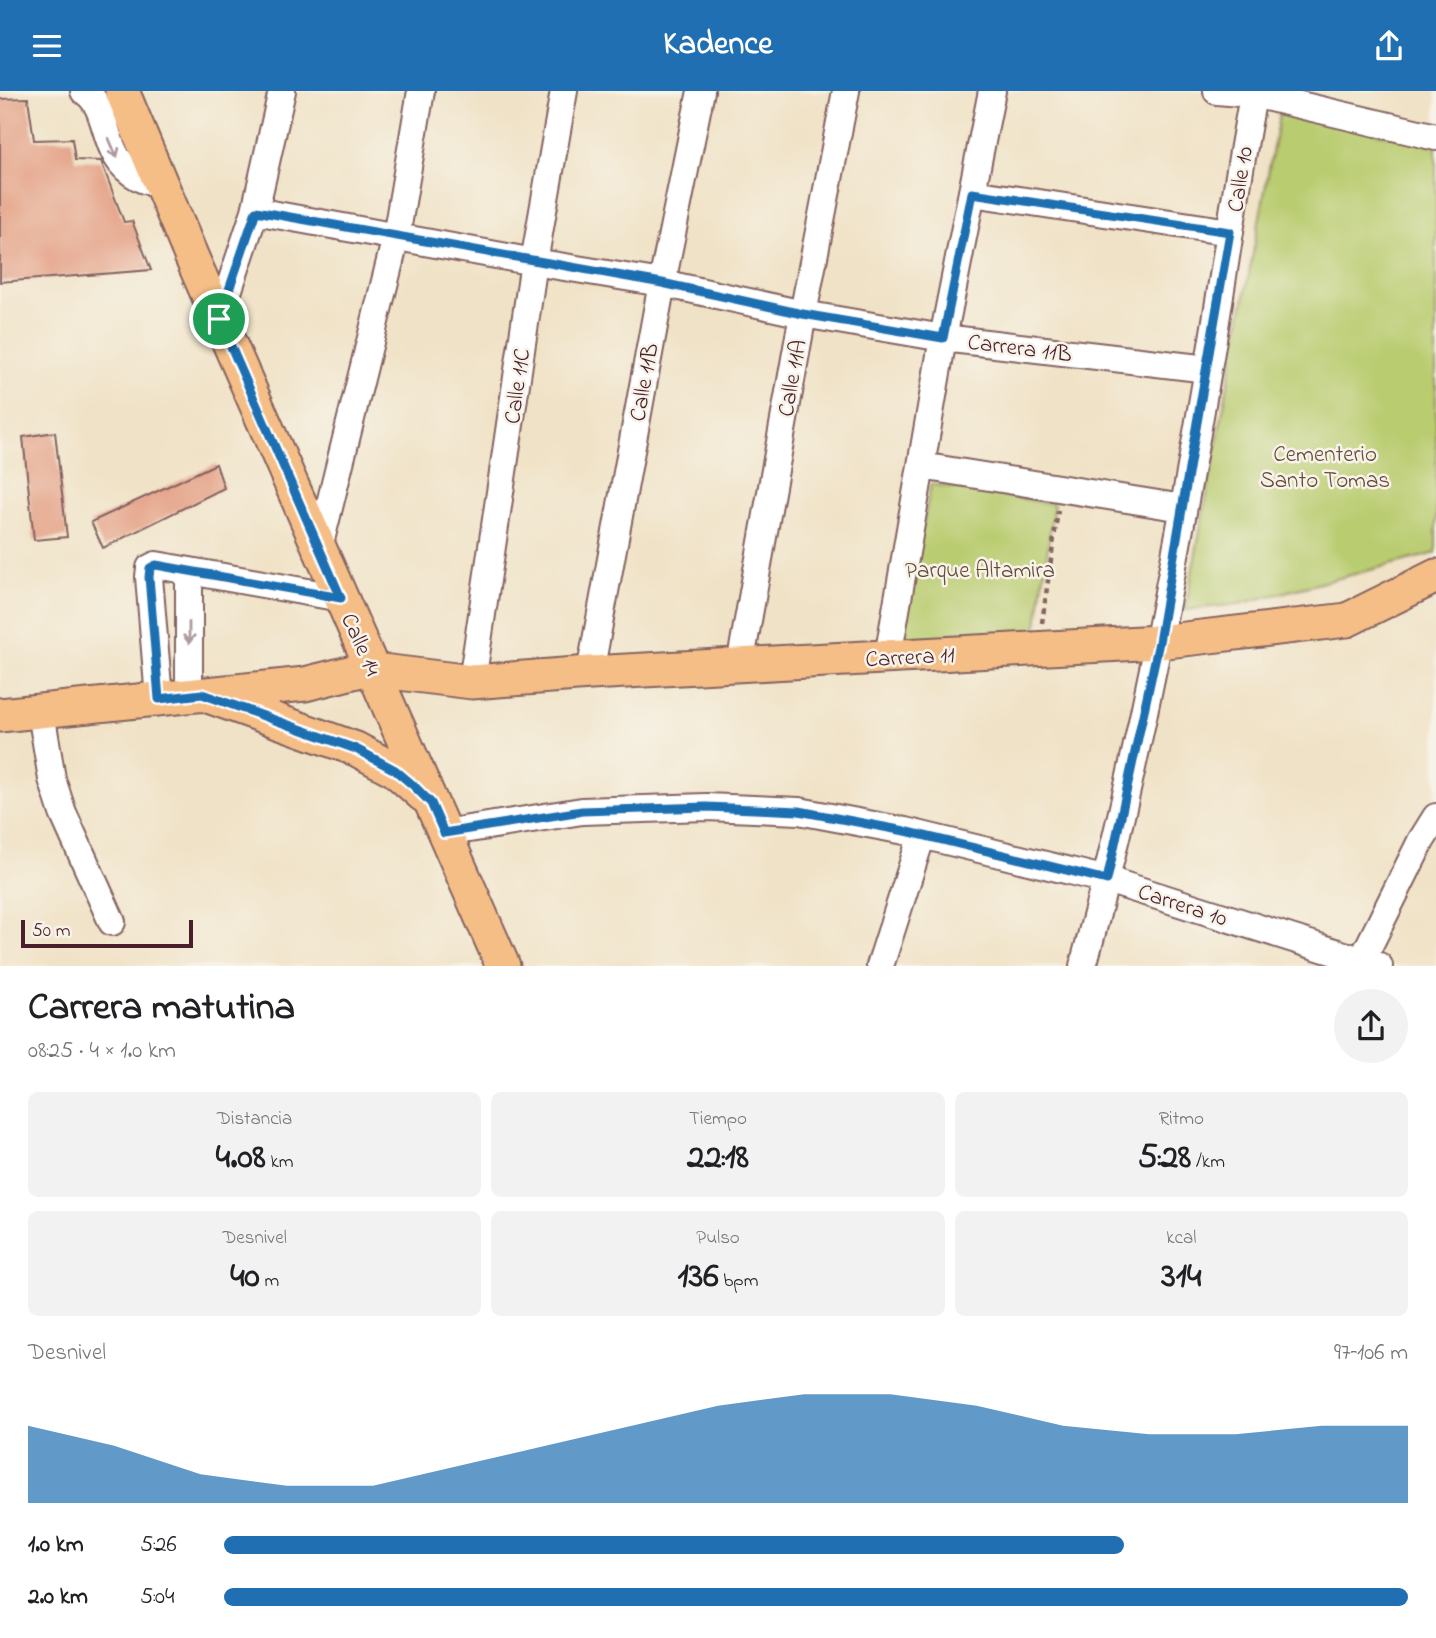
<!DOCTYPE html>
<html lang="es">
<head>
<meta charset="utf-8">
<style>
  :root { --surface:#fff; --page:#f2f2f2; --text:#202124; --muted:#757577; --accent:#1f6fb2 }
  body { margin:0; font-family:"Indie Flower",sans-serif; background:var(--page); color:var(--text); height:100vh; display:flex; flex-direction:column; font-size:26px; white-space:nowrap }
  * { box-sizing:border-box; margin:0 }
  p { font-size:23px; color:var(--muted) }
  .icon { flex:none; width:38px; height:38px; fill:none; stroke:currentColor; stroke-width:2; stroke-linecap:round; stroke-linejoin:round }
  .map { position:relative; height:875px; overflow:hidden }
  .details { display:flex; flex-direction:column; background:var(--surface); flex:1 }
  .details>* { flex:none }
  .scale { position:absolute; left:21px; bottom:18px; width:172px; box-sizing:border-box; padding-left:7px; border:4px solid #4a1f2b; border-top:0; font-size:19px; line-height:24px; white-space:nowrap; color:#4a1f2b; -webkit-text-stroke:5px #f7f3e8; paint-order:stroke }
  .pin { position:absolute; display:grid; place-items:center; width:60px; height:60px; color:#fff; margin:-30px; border:4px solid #fff; border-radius:50%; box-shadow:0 2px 7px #0007 }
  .round { display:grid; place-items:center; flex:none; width:74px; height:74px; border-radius:37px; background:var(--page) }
  .head { display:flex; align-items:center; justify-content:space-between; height:119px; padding:0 28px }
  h1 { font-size:38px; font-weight:700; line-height:52px }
  .figures { display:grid; grid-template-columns:repeat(3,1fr); gap:10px; height:119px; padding:7px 28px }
  .figures div { display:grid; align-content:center; border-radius:10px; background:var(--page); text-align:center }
  .figures b { font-size:35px; font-weight:700 }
  .figures small { font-size:19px; font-weight:400 }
  .figures p { font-size:19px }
  .chart { height:196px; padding:14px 28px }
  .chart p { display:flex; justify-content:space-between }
  .chart svg { width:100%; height:126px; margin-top:7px; fill:var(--accent); opacity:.7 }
  ul { padding:0 28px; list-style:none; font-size:23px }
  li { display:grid; grid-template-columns:112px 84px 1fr; align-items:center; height:52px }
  li i { height:18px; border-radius:9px; background:var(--accent) }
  header { display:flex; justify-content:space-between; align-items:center; height:91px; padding:0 28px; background:var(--accent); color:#fff; font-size:32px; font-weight:700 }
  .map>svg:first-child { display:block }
  .green { fill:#b9cc70; stroke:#82764e; stroke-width:2 }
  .building { fill:#e39c80 }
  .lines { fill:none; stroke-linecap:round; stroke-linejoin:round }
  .minor-casing { stroke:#846361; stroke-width:30 }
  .major-casing { stroke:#846361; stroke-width:37 }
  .path { stroke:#846361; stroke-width:4.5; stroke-dasharray:5 5; stroke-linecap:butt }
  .minor { stroke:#fff; stroke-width:26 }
  .major { stroke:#f6be87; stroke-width:33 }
  .oneway { stroke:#ae9aa0 }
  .route-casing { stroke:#fff; stroke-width:14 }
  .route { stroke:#1f6fb2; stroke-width:9 }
  .labels { text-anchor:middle; stroke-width:5; stroke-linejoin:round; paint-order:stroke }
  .street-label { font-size:23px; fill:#4a1f2b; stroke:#f7f3e8 }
  .park-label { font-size:23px; fill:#664a3c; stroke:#f7f3e8 }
</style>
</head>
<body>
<header><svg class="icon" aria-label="menu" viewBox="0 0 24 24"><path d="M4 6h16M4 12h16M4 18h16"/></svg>Kadence<svg class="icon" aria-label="share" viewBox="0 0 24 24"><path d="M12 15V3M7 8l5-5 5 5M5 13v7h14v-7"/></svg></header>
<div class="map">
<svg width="1436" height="875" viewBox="0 0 1436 875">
  <rect width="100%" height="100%" fill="#f7f3e8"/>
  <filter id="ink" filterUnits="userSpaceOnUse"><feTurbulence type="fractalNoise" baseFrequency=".0143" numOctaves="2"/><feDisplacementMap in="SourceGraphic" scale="14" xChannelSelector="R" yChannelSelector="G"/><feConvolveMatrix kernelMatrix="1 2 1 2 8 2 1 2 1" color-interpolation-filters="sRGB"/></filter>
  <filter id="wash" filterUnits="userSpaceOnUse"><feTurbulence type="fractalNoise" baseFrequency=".00686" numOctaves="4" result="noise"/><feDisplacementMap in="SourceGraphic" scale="28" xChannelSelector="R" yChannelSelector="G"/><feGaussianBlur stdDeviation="1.57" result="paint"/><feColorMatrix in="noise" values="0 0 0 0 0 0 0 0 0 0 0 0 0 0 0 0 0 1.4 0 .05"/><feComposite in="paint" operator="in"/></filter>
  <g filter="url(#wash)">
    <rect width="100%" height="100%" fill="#f0e2c6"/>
    <path class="green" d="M 1280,20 L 1436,55 L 1436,462 L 1239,513 L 1185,519 Z
      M 931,393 L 1054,413 L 1035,548 L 901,547 Z"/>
    <g id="blocks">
      <path class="building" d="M 28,7 L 34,49 L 72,48 L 75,69 L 101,70 L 124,131 L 132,130 L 151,179 L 0,191 L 0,8 Z
        M 55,341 L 67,446 L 34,449 L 23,346 Z
        M 216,373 L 224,397 L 103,457 L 91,431 Z"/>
    </g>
  </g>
  <g filter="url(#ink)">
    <use href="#blocks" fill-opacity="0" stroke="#846361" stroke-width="2"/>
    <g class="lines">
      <defs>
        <path id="minor" d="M 84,0 C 113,18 98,66 140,87 C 146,90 154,92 161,94
          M 1217,0 L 1253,3 L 1436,46
          M 972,102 L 1230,141
          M 255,120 L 534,171 L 662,192 L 803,223 L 943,247 L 1208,278
          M 219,228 L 255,120 L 282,0
          M 921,375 L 1183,417
          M 319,457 L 396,146 L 421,0
          M 189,480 L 189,604
          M 888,566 L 943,247 L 992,0
          M 740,574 L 803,223 L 846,0
          M 590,582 L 662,192 L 701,0
          M 472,591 L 534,171 L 564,0
          M 159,608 L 149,486 L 150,477 L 156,474 L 341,507
          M 41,621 L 52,688 L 63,722 L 112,831
          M 444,742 L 582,720 L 706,716 L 799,720 L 905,740 L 1107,789 L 1379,875
          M 880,875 L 922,744
          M 1083,875 C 1137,679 1174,478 1208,278 C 1224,185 1236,92 1254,0
          M 1359,875 L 1421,750 L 1436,726"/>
        <path id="major" d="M 122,0 L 192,167 L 503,875
          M 374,579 L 472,591 L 590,582 L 1159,551 L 1347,529 L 1436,485
          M 211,606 L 356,658 L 395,679 L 423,704
          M 0,624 L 305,593 L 373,576"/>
      </defs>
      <use href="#minor" class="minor-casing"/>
      <use href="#major" class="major-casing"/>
      <path class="path" d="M 1042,532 L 1058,419"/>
      <use href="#minor" class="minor"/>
      <use href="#major" class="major"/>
    </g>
    <defs><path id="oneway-shaft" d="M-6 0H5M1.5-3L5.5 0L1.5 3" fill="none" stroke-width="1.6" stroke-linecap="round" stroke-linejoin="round" transform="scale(1.75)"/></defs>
    <g class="oneway">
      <use href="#oneway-shaft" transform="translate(113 57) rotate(67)"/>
      <use href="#oneway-shaft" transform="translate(189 542) rotate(90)"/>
    </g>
  </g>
  <g class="lines" filter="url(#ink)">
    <defs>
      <path id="route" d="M 972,102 L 1230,141 L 1159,551 L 1107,789 L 905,740 L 799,720 L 706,716 L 582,720 L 444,742 L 431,712 L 414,695 L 395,679 L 356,658 L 202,603 L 159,608 L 149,486 L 150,477 L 156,474 L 341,507 L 219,228 L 256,120 L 662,192 L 803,223 L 943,247 Z"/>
    </defs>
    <use href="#route" class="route-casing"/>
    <use href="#route" class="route"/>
  </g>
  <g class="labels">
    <g class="street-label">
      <text transform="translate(1239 88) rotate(-81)" y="8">Calle 10</text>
      <text transform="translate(1020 256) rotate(7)" y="8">Carrera 11B</text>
      <text transform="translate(791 287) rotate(-80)" y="8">Calle 11A</text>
      <text transform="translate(643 291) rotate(-80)" y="8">Calle 11B</text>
      <text transform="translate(516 295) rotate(-82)" y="8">Calle 11C</text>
      <text transform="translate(362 553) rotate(66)" y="8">Calle 14</text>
      <text transform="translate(910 565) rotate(-3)" y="8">Carrera 11</text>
      <text transform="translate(1183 813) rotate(18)" y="8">Carrera 10</text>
    </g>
    <g class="park-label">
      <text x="1325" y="370">Cementerio<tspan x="1325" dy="26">Santo Tomas</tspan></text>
      <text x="980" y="486">Parque Altamira</text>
    </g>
  </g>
</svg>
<div class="scale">50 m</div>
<div class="pin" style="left:219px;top:228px;background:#1e9e55"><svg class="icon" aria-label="arrive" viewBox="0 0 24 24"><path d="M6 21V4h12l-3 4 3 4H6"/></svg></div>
</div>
<section class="details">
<div class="head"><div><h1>Carrera matutina</h1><p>08:25 · 4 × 1.0 km</p></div><a class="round"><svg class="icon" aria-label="share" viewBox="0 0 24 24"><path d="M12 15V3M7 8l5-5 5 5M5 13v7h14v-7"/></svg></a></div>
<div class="figures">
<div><p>Distancia</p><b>4.08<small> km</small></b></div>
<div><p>Tiempo</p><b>22:18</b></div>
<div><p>Ritmo</p><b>5:28<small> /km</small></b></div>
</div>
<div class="figures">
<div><p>Desnivel</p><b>40<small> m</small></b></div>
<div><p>Pulso</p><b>136<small> bpm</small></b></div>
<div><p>kcal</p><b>314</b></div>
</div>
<div class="chart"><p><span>Desnivel</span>97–106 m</p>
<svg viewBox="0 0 160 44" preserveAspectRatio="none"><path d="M0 44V17L10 24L20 34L30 38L40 38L50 31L60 24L70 17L80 10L90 6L100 6L110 10L120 17L130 20L140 20L150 17L160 17V44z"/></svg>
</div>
<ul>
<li><b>1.0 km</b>5:26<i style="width:76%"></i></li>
<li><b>2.0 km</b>5:04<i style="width:100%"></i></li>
</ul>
</section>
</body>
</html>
